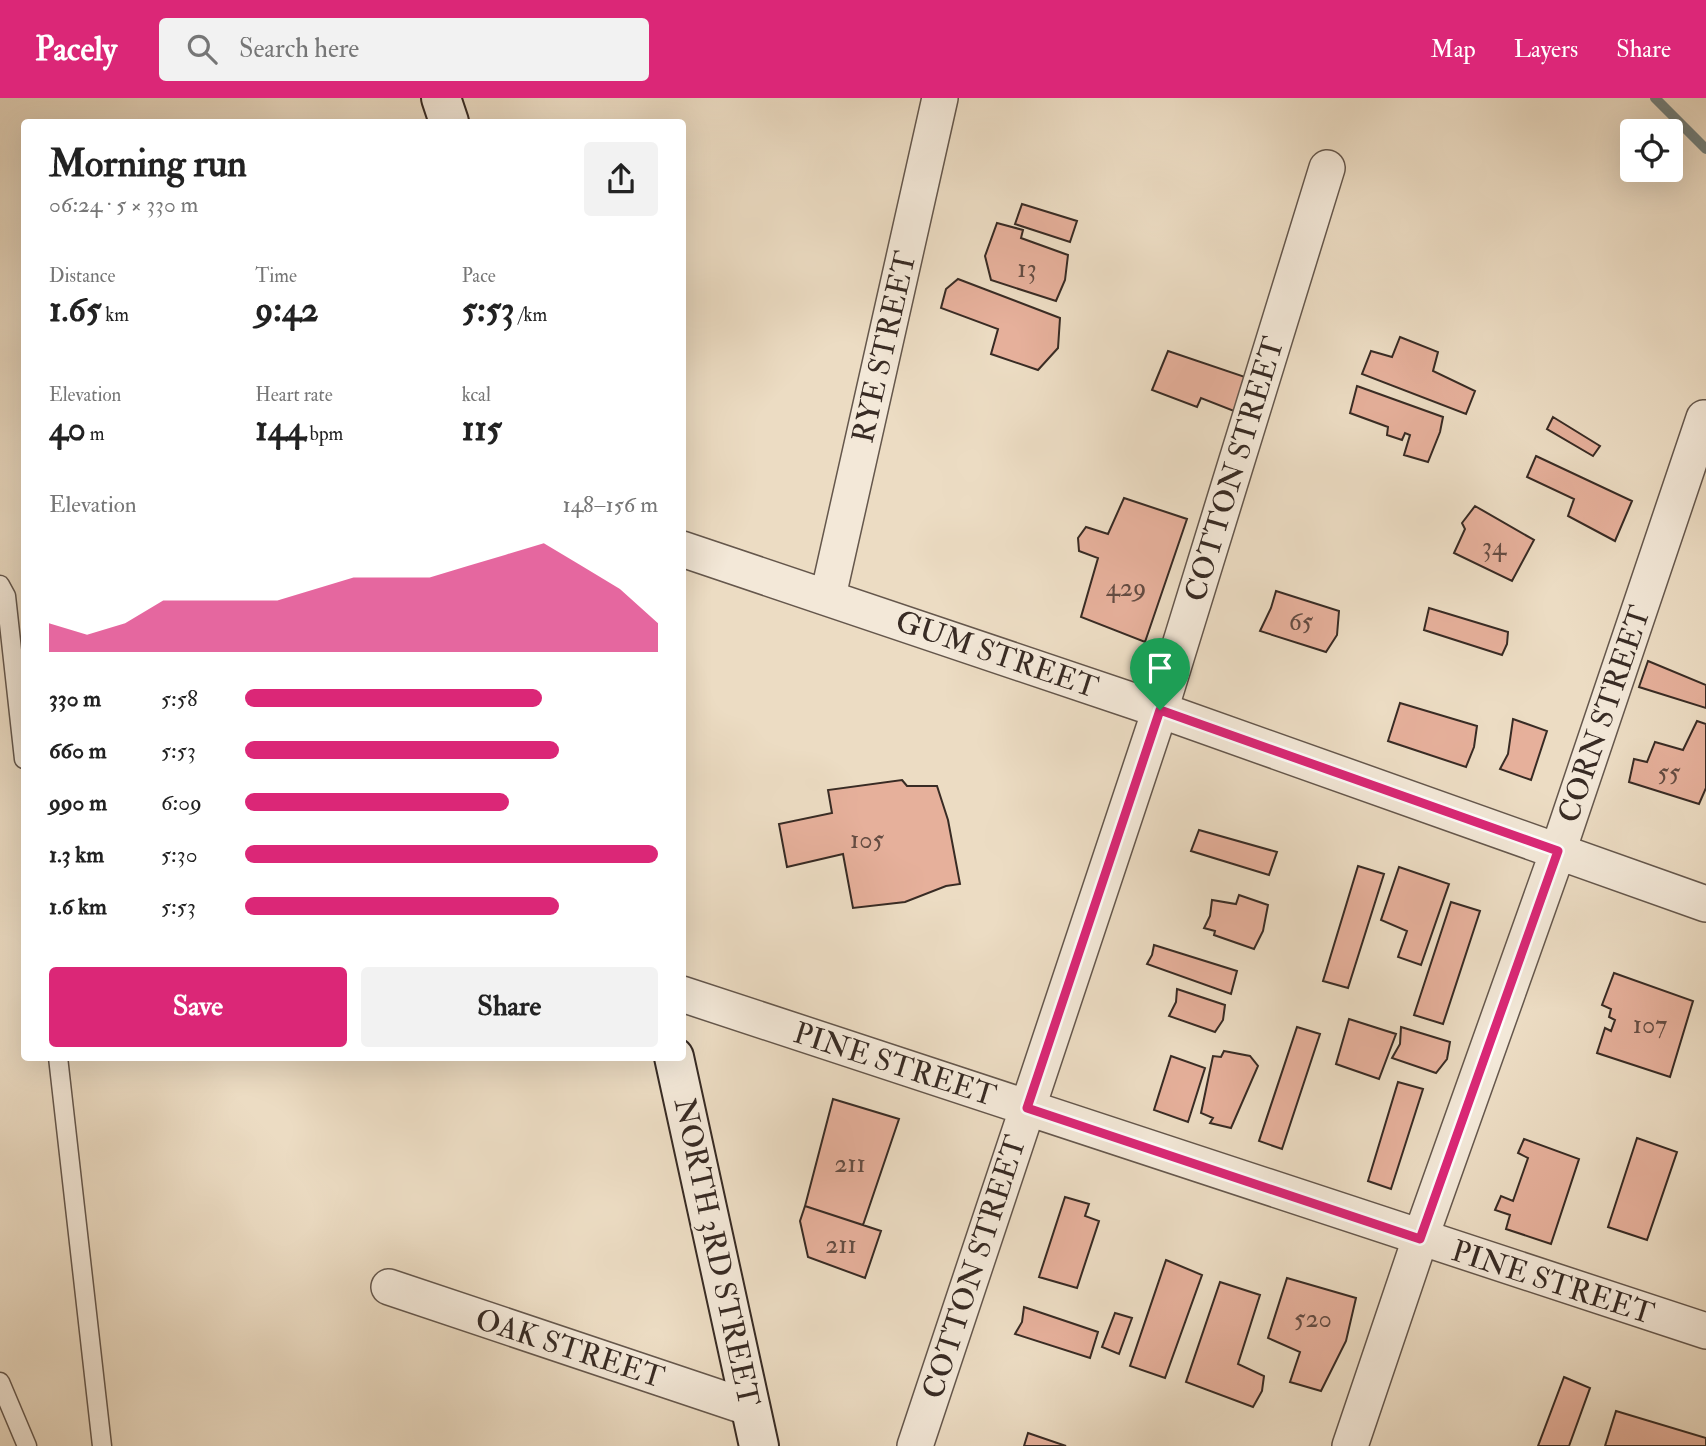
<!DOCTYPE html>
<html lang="en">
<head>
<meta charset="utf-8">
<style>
  :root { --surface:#fff; --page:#f2f2f2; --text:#222; --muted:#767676; --accent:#db2777 }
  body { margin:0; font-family:"IM FELL Double Pica",serif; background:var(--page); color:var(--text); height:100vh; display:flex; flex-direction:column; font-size:26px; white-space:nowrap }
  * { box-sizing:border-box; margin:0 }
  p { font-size:23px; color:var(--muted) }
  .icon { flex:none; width:38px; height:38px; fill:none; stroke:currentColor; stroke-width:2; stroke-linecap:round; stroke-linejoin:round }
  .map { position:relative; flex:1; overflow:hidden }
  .panel { position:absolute; left:21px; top:21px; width:665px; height:942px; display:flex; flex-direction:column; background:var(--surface); border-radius:7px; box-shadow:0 7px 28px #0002 }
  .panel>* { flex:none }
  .controls { position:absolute; left:1620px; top:21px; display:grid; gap:14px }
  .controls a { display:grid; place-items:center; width:63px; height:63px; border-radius:7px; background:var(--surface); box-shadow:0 7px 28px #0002; font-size:35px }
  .pin { position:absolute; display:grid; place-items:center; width:60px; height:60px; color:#fff; margin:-72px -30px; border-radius:50% 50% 50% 0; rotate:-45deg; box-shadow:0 0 7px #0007 }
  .pin .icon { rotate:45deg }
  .round { display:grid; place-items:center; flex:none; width:74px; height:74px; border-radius:7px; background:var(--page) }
  .head { display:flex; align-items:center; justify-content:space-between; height:119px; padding:0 28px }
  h1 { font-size:38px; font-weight:700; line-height:52px }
  .figures { display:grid; grid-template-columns:repeat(3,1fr); gap:10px; height:119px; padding:7px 28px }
  .figures div { display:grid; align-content:center }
  .figures b { font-size:35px; font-weight:700 }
  .figures small { font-size:19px; font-weight:400 }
  .figures p { font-size:19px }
  .chart { height:196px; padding:14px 28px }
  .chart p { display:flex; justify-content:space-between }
  .chart svg { width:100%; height:126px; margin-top:7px; fill:var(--accent); opacity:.7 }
  .cta { display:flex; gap:14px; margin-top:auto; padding:14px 28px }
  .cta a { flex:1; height:80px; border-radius:7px; background:var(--accent); color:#fff; font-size:28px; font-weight:700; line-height:80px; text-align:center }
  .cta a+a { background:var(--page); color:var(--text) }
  ul { padding:0 28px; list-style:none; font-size:23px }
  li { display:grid; grid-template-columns:112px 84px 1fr; align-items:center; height:52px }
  li i { height:18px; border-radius:9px; background:var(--accent) }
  header { display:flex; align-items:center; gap:42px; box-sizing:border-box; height:98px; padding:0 35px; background:var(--accent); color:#fff }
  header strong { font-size:33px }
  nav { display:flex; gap:38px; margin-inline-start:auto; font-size:24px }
  .search { width:490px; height:63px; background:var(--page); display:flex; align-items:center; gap:18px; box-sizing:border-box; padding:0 24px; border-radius:7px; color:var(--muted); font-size:26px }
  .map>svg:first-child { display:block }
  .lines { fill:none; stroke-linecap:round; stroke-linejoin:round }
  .stream { stroke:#73817e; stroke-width:10 }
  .building { fill:#e6b09b; stroke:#382b24; stroke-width:2 }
  .lane-casing { stroke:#65574c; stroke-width:21 }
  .street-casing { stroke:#65574c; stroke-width:38 }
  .secondary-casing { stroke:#382b24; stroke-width:42 }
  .lane { stroke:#f3e8d8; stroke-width:18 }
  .street { stroke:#f3e8d8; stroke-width:35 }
  .secondary { stroke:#f3e8d8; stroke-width:38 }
  .route-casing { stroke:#fff; stroke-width:14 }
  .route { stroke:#db2777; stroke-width:9 }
  .labels { text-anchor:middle; stroke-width:5; stroke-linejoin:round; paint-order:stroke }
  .number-label { font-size:26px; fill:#644c42 }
  .street-label { font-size:30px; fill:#382b24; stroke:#f3e8d8 }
</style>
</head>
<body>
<header>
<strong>Pacely</strong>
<div class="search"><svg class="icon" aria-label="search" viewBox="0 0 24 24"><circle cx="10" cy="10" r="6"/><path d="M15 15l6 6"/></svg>Search here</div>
<nav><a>Map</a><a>Layers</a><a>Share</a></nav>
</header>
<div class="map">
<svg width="1706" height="1348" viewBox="0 0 1706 1348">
  <rect width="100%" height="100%" fill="#ecdcc3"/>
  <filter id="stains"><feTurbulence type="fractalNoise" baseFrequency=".00286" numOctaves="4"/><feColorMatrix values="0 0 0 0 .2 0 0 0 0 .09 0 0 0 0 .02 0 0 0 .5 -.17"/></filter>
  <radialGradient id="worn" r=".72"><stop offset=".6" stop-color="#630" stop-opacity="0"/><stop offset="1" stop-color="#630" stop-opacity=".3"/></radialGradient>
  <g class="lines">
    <path class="stream" d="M 1655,0 L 1706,51"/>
  </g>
  <path class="building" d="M 1022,106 L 1077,123 L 1070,144 L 1015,126 Z
    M 997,125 L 1023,132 L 1021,140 L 1068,157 L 1065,182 L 1056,203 L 991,182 L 985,158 Z
    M 958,181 L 1060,220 L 1058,250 L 1038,272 L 991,256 L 998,231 L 941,210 L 946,191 Z
    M 1400,239 L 1438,254 L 1433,273 L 1475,293 L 1466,316 L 1362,276 L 1371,253 L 1392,259 Z
    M 1168,253 L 1251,281 L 1239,315 L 1201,300 L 1197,309 L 1152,292 Z
    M 1357,288 L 1443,319 L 1440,334 L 1428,364 L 1404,357 L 1410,337 L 1405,335 L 1402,342 L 1387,337 L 1388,329 L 1350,315 Z
    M 1553,319 L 1600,348 L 1593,358 L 1547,331 Z
    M 1536,358 L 1632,403 L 1615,443 L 1568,418 L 1574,401 L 1527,379 Z
    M 1124,400 L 1187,421 L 1145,544 L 1081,519 L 1098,460 L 1079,453 L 1078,440 L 1086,429 L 1108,436 Z
    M 1475,408 L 1534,442 L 1512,483 L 1454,455 L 1465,431 L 1462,425 Z
    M 1276,493 L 1339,513 L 1337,537 L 1326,554 L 1260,533 L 1271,510 Z
    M 1429,510 L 1508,534 L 1507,546 L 1502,557 L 1424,532 Z
    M 1648,563 L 1706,587 L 1706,610 L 1639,589 Z
    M 1400,605 L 1477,628 L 1474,649 L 1466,669 L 1388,643 Z
    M 1513,621 L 1547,633 L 1531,682 L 1500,671 L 1508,656 Z
    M 1697,623 L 1706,626 L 1706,690 L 1699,706 L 1629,684 L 1634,661 L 1647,664 L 1655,644 L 1683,652 Z
    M 902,682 L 907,688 L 937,688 L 948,722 L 960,786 L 946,788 L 905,804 L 853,810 L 843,756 L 787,769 L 779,726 L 832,715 L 828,692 Z
    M 1199,732 L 1277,754 L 1269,777 L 1191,753 Z
    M 1358,768 L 1384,776 L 1348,890 L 1323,883 Z
    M 1399,769 L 1449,786 L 1421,867 L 1398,859 L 1407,833 L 1381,822 Z
    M 1239,797 L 1268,807 L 1263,833 L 1254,851 L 1214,837 L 1215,833 L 1204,830 L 1210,818 L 1212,802 L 1236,806 Z
    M 1451,804 L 1480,813 L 1443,926 L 1414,917 Z
    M 1154,847 L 1237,873 L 1231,896 L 1147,866 L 1152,857 Z
    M 1614,875 L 1693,903 L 1670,979 L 1597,955 L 1605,930 L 1611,933 L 1615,922 L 1609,919 L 1611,911 L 1602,907 Z
    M 1177,891 L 1225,907 L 1223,922 L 1215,934 L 1169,918 L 1176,904 Z
    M 1349,921 L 1396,936 L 1379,981 L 1336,966 Z
    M 1297,929 L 1320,936 L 1282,1051 L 1259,1043 Z
    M 1401,929 L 1450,944 L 1447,961 L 1436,975 L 1392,960 L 1400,946 Z
    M 1224,953 L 1250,958 L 1258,968 L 1231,1030 L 1210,1025 L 1213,1020 L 1201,1015 L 1213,958 L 1221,959 Z
    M 1171,958 L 1205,970 L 1188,1024 L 1154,1012 Z
    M 1398,984 L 1423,991 L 1391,1091 L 1368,1083 Z
    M 833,1001 L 899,1021 L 863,1127 L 805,1108 Z
    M 1637,1040 L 1677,1054 L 1647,1142 L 1608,1129 Z
    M 1524,1041 L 1579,1061 L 1551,1146 L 1506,1131 L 1510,1117 L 1495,1112 L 1501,1098 L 1513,1103 L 1528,1060 L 1518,1055 Z
    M 1065,1099 L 1089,1106 L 1085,1118 L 1099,1123 L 1077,1190 L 1039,1179 Z
    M 805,1108 L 881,1133 L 865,1180 L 808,1159 L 800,1123 Z
    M 1166,1162 L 1202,1177 L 1165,1280 L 1130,1268 Z
    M 1287,1180 L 1356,1200 L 1346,1243 L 1321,1293 L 1290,1284 L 1300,1254 L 1268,1240 Z
    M 1220,1184 L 1260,1197 L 1238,1266 L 1264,1278 L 1262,1293 L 1253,1309 L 1186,1284 Z
    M 1024,1209 L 1098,1234 L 1090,1260 L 1015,1236 L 1022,1224 Z
    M 1115,1215 L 1132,1220 L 1119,1256 L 1102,1249 Z
    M 1564,1279 L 1590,1290 L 1569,1348 L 1538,1348 Z
    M 1616,1313 L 1706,1340 L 1706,1348 L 1605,1348 Z
    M 1028,1335 L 1066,1348 L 1024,1348 Z"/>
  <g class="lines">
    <defs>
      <path id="lane" d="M 0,487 L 6,498 L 24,661
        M 58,959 L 102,1348
        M 0,1284 L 27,1348"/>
      <path id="street" d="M 682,451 L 1160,612 L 1706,806
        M 828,498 L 940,0
        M 682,896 L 1706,1233
        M 389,1189 L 750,1310
        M 915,1348 L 1160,612 L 1327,70
        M 1350,1348 L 1420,1141 L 1558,753 L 1704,320"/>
      <path id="secondary" d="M 441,0 L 449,24
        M 674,959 L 759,1348"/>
    </defs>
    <use href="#lane" class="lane-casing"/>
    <use href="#street" class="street-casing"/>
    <use href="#secondary" class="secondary-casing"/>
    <use href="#lane" class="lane"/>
    <use href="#street" class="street"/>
    <use href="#secondary" class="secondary"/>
  </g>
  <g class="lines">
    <defs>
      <path id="route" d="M 1160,612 L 1558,753 L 1420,1141 L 1027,1010 Z"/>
    </defs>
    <use href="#route" class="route-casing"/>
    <use href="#route" class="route"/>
  </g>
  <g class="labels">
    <g class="number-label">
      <text x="1027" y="179">13</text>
      <text x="1494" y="457">34</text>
      <text x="1126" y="498">429</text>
      <text x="1301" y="532">65</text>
      <text x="1669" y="683">55</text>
      <text x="867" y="750">105</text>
      <text x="1650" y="935">107</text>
      <text x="850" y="1074">211</text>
      <text x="841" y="1155">211</text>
      <text x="1313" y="1229">520</text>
    </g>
    <g class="street-label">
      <text transform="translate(884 249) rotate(-77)" y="10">RYE STREET</text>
      <text transform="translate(1234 371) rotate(-73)" y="10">COTTON STREET</text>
      <text transform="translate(997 556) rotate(19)" y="10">GUM STREET</text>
      <text transform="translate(1604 616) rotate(-71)" y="10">CORN STREET</text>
      <text transform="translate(895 966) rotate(18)" y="10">PINE STREET</text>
      <text transform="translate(717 1154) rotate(78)" y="10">NORTH 3RD STREET</text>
      <text transform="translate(974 1169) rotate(-72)" y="10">COTTON STREET</text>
      <text transform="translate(1553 1184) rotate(18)" y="10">PINE STREET</text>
      <text transform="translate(570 1250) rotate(18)" y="10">OAK STREET</text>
    </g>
  </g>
  <rect width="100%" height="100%" filter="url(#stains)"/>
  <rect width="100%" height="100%" fill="url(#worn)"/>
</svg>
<div class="controls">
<a><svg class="icon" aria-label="locate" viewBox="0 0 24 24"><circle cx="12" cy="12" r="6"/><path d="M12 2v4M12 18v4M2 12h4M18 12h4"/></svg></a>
</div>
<div class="pin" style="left:1160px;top:612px;background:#1e9e55"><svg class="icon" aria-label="arrive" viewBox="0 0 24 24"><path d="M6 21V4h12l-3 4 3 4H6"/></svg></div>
<section class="panel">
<div class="head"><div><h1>Morning run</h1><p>06:24 · 5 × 330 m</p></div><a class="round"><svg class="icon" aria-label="share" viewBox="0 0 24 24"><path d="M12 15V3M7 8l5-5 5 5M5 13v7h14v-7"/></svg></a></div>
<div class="figures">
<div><p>Distance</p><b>1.65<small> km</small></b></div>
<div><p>Time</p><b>9:42</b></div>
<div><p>Pace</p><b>5:53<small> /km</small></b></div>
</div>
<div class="figures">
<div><p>Elevation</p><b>40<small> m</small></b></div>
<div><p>Heart rate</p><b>144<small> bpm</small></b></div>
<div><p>kcal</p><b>115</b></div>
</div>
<div class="chart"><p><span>Elevation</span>148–156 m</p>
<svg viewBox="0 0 160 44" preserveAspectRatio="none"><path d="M0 44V34L10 38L20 34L30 26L40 26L50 26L60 26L70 22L80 18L90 18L100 18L110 14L120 10L130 6L140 14L150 22L160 34V44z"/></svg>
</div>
<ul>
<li><b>330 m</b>5:58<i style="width:72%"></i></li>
<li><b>660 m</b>5:53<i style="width:76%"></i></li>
<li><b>990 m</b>6:09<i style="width:64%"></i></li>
<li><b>1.3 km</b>5:30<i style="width:100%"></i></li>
<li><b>1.6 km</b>5:53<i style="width:76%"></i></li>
</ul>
<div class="cta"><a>Save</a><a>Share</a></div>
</section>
</div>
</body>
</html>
